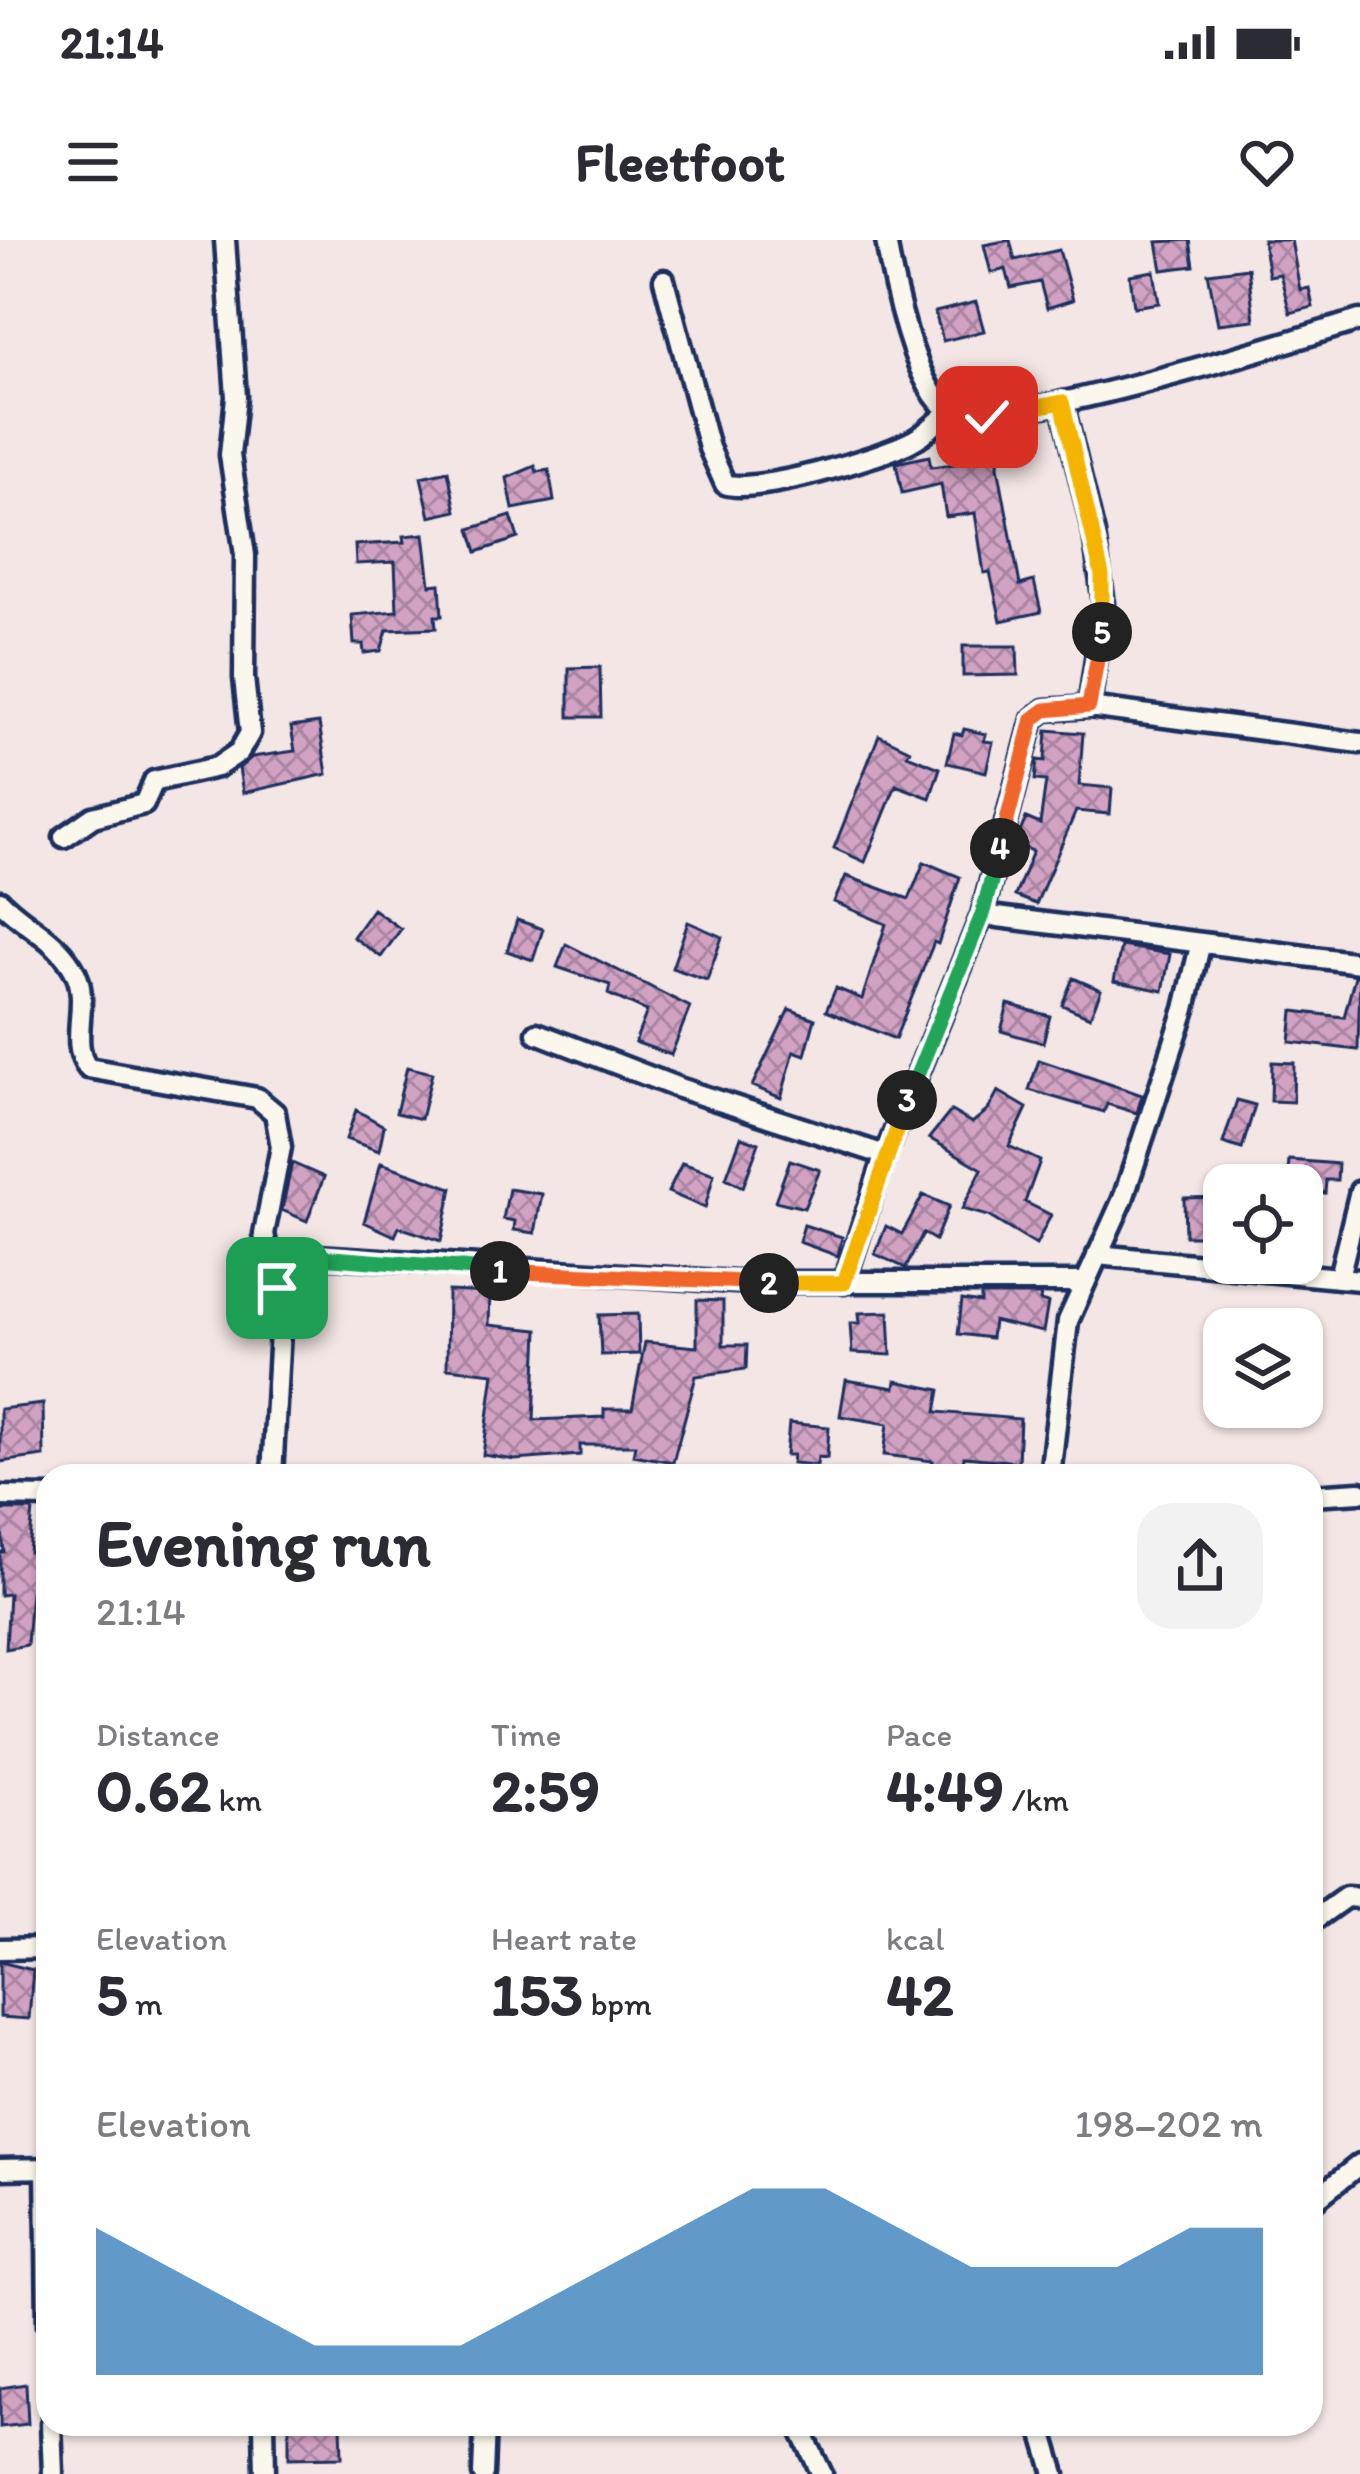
<!DOCTYPE html>
<html lang="en">
<head>
<meta charset="utf-8">
<style>
  :root { --surface:#fff; --page:#f2f2f3; --text:#2b2b33; --muted:#7c7c81; --accent:#1f6fb2 }
  body { margin:0; font-family:Itim,sans-serif; background:var(--page); color:var(--text); height:100vh; display:flex; flex-direction:column; font-size:45px; white-space:nowrap }
  * { box-sizing:border-box; margin:0 }
  p { font-size:39px; color:var(--muted) }
  .icon { flex:none; width:66px; height:66px; fill:none; stroke:currentColor; stroke-width:2; stroke-linecap:round; stroke-linejoin:round }
  .map { position:relative; flex:1; overflow:hidden }
  .drawer { position:absolute; left:36px; top:1224px; width:1287px; height:972px; display:flex; flex-direction:column; background:var(--surface); border-radius:36px; box-shadow:0 3px 9px #0004 }
  .drawer>* { flex:none }
  .fabs { position:absolute; left:1203px; top:924px; display:grid; gap:24px }
  .fabs a { display:grid; place-items:center; width:120px; height:120px; border-radius:24px; background:var(--surface); box-shadow:0 3px 9px #0004; font-size:60px }
  .pin { position:absolute; display:grid; place-items:center; width:102px; height:102px; color:#fff; margin:-51px; border-radius:24px; box-shadow:0 6px 18px #0006 }
  .km { position:absolute; width:60px; height:60px; margin:-30px; border-radius:50%; background:#222; color:#fff; font-size:33px; line-height:60px; text-align:center }
  .round { display:grid; place-items:center; flex:none; width:126px; height:126px; border-radius:36px; background:var(--page) }
  .head { display:flex; align-items:center; justify-content:space-between; height:204px; padding:0 60px }
  h1 { font-size:66px; font-weight:700; line-height:90px }
  .stats { display:grid; grid-template-columns:repeat(3,1fr); gap:18px; height:204px; padding:12px 60px }
  .stats div { display:grid; align-content:center }
  .stats b { font-size:60px; font-weight:700 }
  .stats small { font-size:33px; font-weight:400 }
  .stats p { font-size:33px }
  .chart { height:336px; padding:24px 60px }
  .chart p { display:flex; justify-content:space-between }
  .chart svg { width:100%; height:216px; margin-top:12px; fill:var(--accent); opacity:.7 }
  .status { display:flex; justify-content:space-between; align-items:center; height:84px; padding:0 60px; background:var(--surface); direction:ltr }
  .status svg { height:33px; fill:currentColor }
  header { display:flex; justify-content:space-between; align-items:center; height:156px; padding:0 60px; background:var(--surface); font-size:54px; font-weight:700 }
  .map>svg:first-child { display:block }
  .building { fill:url(#building-cross-hatch); stroke:#1b2f5e; stroke-width:3 }
  .lines { fill:none; stroke-linecap:round; stroke-linejoin:round }
  .street-casing { stroke:#1b2f5e; stroke-width:27 }
  .street { stroke:#fbf7ec; stroke-width:18 }
  .split-1-casing { stroke:#fff; stroke-width:24 }
  .split-2-casing { stroke:#fff; stroke-width:24 }
  .split-3-casing { stroke:#fff; stroke-width:24 }
  .split-4-casing { stroke:#fff; stroke-width:24 }
  .split-5-casing { stroke:#fff; stroke-width:24 }
  .split-6-casing { stroke:#fff; stroke-width:24 }
  .split-1 { stroke:#22a559; stroke-width:15 }
  .split-2 { stroke:#f0652b; stroke-width:15 }
  .split-3 { stroke:#f5b400; stroke-width:15 }
  .split-4 { stroke:#22a559; stroke-width:15 }
  .split-5 { stroke:#f0652b; stroke-width:15 }
  .split-6 { stroke:#f5b400; stroke-width:15 }
</style>
</head>
<body>
<div class="status"><b>21:14</b><svg viewBox="0 0 49 12"><path d="M0 12V9h3v3zM5 12V6h3v6zM10 12V3h3v9zM15 12V0h3v12zM26 1h20v11H26zM47 4h2v5h-2z"/></svg></div>
<header><svg class="icon" aria-label="menu" viewBox="0 0 24 24"><path d="M4 6h16M4 12h16M4 18h16"/></svg>Fleetfoot<svg class="icon" aria-label="heart" viewBox="0 0 24 24"><path d="M12 20l-8-8c-3-5 5-10 8-4 3-6 11-1 8 4z"/></svg></header>
<div class="map">
<svg width="1360" height="2234" viewBox="0 0 1360 2234">
  <defs>
    <pattern id="building-cross-hatch" width="8" height="8" patternUnits="userSpaceOnUse" patternTransform="scale(3)"><rect width="8" height="8" fill="#d2a2c3"/><path d="M0 0l8 8M0 8l8-8" fill="none" stroke="#aa84a2"/></pattern>
  </defs>
  <rect width="100%" height="100%" fill="#f3e6e4"/>
  <filter id="ink" filterUnits="userSpaceOnUse"><feTurbulence type="fractalNoise" baseFrequency=".00833" numOctaves="2"/><feDisplacementMap in="SourceGraphic" scale="24" xChannelSelector="R" yChannelSelector="G"/><feConvolveMatrix kernelMatrix="1 2 1 2 8 2 1 2 1" color-interpolation-filters="sRGB"/></filter>
  <g filter="url(#ink)">
    <path class="building" d="M 1010,0 L 1015,20 L 1059,10 L 1073,60 L 1047,68 L 1040,42 L 1011,48 L 1006,29 L 991,33 L 984,5 Z
      M 1190,0 L 1194,26 L 1162,30 L 1157,2 Z
      M 1263,0 L 1291,0 L 1300,50 L 1309,48 L 1313,67 L 1290,73 L 1280,34 L 1269,36 Z
      M 1248,28 L 1254,80 L 1218,84 L 1208,33 Z
      M 1154,31 L 1159,63 L 1134,67 L 1130,35 Z
      M 976,62 L 984,91 L 943,101 L 935,72 Z
      M 996,188 L 997,193 L 1008,192 L 1010,209 L 999,210 L 998,226 L 1020,345 L 1034,341 L 1041,372 L 1001,381 L 990,332 L 984,333 L 975,273 L 946,277 L 941,244 L 902,253 L 896,223 L 929,216 L 931,227 L 970,222 L 966,192 Z
      M 535,226 L 537,232 L 549,230 L 554,261 L 513,269 L 507,238 Z
      M 448,231 L 456,271 L 430,277 L 421,237 Z
      M 511,276 L 518,298 L 477,312 L 470,289 Z
      M 424,294 L 430,345 L 440,344 L 442,376 L 435,376 L 436,388 L 387,390 L 381,411 L 364,413 L 363,404 L 354,404 L 352,375 L 397,371 L 395,322 L 356,324 L 355,305 L 405,302 L 404,296 Z
      M 963,406 L 1017,406 L 1018,435 L 963,436 Z
      M 600,427 L 601,477 L 569,477 L 569,428 Z
      M 319,483 L 327,534 L 243,553 L 239,528 L 252,517 L 295,511 L 291,487 Z
      M 964,489 L 986,494 L 984,501 L 993,502 L 986,532 L 947,523 L 954,493 L 962,495 Z
      M 1047,490 L 1083,493 L 1079,545 L 1112,548 L 1110,574 L 1076,571 L 1036,664 L 1015,656 L 1033,611 L 1015,604 L 1026,578 L 1040,584 L 1046,541 L 1035,540 L 1037,520 L 1045,521 Z
      M 879,495 L 910,510 L 907,515 L 940,528 L 930,558 L 896,545 L 865,622 L 834,608 Z
      M 924,622 L 960,637 L 938,704 L 934,702 L 895,799 L 826,771 L 836,748 L 862,759 L 886,684 L 834,662 L 846,636 L 909,659 Z
      M 373,669 L 401,689 L 381,717 L 353,697 Z
      M 517,680 L 543,689 L 533,720 L 507,711 Z
      M 688,682 L 722,697 L 707,740 L 672,728 Z
      M 566,704 L 690,767 L 671,815 L 635,802 L 647,771 L 608,754 L 610,745 L 557,727 Z
      M 1121,706 L 1170,714 L 1163,751 L 1114,741 Z
      M 1355,736 L 1360,736 L 1358,810 L 1290,802 L 1293,771 L 1344,777 Z
      M 1073,738 L 1101,750 L 1090,777 L 1062,765 Z
      M 1008,764 L 1050,776 L 1043,803 L 1001,791 Z
      M 789,769 L 815,779 L 805,815 L 794,811 L 781,858 L 752,846 Z
      M 1039,820 L 1142,855 L 1137,873 L 1107,864 L 1104,872 L 1029,850 Z
      M 1272,822 L 1294,823 L 1293,862 L 1271,861 Z
      M 407,827 L 432,833 L 421,879 L 396,873 Z
      M 998,851 L 1027,868 L 1009,906 L 1040,921 L 1025,962 L 1051,975 L 1036,1005 L 988,976 L 962,969 L 982,929 L 929,898 L 951,871 L 972,883 L 988,870 Z
      M 1237,860 L 1255,865 L 1242,909 L 1223,903 Z
      M 356,870 L 384,886 L 379,911 L 346,899 Z
      M 741,897 L 759,903 L 743,947 L 726,938 Z
      M 790,920 L 820,930 L 804,968 L 775,961 Z
      M 1289,920 L 1338,924 L 1337,940 L 1326,940 L 1325,953 L 1302,951 L 1302,945 L 1287,945 Z
      M 292,923 L 324,937 L 307,981 L 282,970 Z
      M 381,923 L 452,948 L 441,1001 L 399,987 L 395,996 L 364,982 Z
      M 682,923 L 714,934 L 705,968 L 668,952 Z
      M 509,949 L 542,954 L 535,993 L 514,990 L 515,981 L 503,979 Z
      M 923,955 L 949,966 L 935,1000 L 923,993 L 906,1028 L 875,1014 L 886,986 L 902,994 Z
      M 1224,957 L 1224,996 L 1185,996 L 1184,958 Z
      M 804,985 L 842,997 L 838,1016 L 799,1002 Z
      M 448,1051 L 490,1053 L 489,1085 L 538,1090 L 534,1180 L 604,1177 L 604,1169 L 632,1169 L 645,1102 L 697,1107 L 697,1060 L 723,1061 L 723,1105 L 747,1105 L 746,1129 L 696,1136 L 673,1222 L 633,1215 L 635,1205 L 580,1205 L 580,1215 L 515,1220 L 483,1215 L 494,1133 L 447,1128 Z
      M 981,1055 L 1041,1055 L 1040,1061 L 1048,1063 L 1043,1092 L 993,1081 L 991,1098 L 958,1094 L 962,1060 L 981,1063 Z
      M 889,1072 L 891,1115 L 852,1113 L 850,1083 L 860,1083 L 859,1073 Z
      M 638,1074 L 639,1114 L 601,1115 L 599,1075 Z
      M 846,1140 L 895,1148 L 896,1141 L 940,1150 L 936,1172 L 1020,1179 L 1018,1222 L 964,1217 L 962,1232 L 932,1228 L 933,1221 L 884,1215 L 888,1184 L 840,1176 Z
      M 43,1164 L 44,1216 L 0,1222 L 0,1169 Z
      M 789,1183 L 829,1187 L 827,1218 L 818,1217 L 817,1225 L 792,1223 L 793,1215 L 786,1215 Z
      M 0,1270 L 33,1270 L 29,1312 L 39,1312 L 40,1351 L 31,1352 L 27,1405 L 6,1409 L 9,1354 L 0,1355 L 0,1312 L 4,1312 Z
      M 0,1722 L 33,1730 L 29,1779 L 0,1777 Z
      M 26,2144 L 28,2184 L 0,2187 L 0,2148 Z
      M 289,2184 L 341,2185 L 342,2217 L 289,2218 Z"/>
    <g class="lines">
      <defs>
        <path id="street" d="M 886,0 C 892,38 915,151 949,170 C 994,196 1296,99 1360,80
          M 664,40 L 709,208 L 725,244 C 754,255 882,217 912,201 C 926,194 938,181 950,171
          M 1062,162 L 1094,294 L 1104,364 L 1089,467
          M 64,597 L 93,577 L 144,564 L 154,541 L 217,527 L 239,512 L 250,493 L 244,438 L 245,315 L 230,215 L 236,157 L 225,0
          M 0,661 C 25,687 59,699 76,734 C 90,764 68,803 88,828 L 257,858 L 275,873 L 281,907 L 264,994 L 281,1072 L 272,1236
          M 982,675 L 1360,723
          M 537,793 L 679,848 L 885,915
          M 268,1013 L 735,1042 L 1081,1042
          M 1097,1015 L 1360,1040
          M 1339,1037 L 1360,951
          M 844,1043 L 885,915 L 982,675 L 1033,479 L 1045,470 L 1089,467 L 1360,503
          M 1050,1236 L 1068,1081 L 1123,959 L 1185,769 L 1200,706
          M 1311,1255 L 1360,1252
          M 0,1256 L 48,1257
          M 1311,1682 L 1346,1657 L 1360,1658
          M 0,1709 L 48,1708
          M 46,1928 L 48,2086
          M 0,1929 L 48,1928
          M 1311,1963 L 1360,1924
          M 51,2184 L 53,2234
          M 264,2184 L 265,2234
          M 798,2184 L 822,2234
          M 1040,2184 L 1055,2234
          M 483,2234 L 485,2184"/>
      </defs>
      <use href="#street" class="street-casing"/>
      <use href="#street" class="street"/>
    </g>
  </g>
  <g class="lines" filter="url(#ink)">
    <defs>
      <path id="split-1" d="M 277,1048 L 268,1013 L 500,1031"/>
      <path id="split-2" d="M 500,1031 L 769,1043"/>
      <path id="split-3" d="M 769,1043 L 844,1043 L 907,860"/>
      <path id="split-4" d="M 907,860 L 982,675 L 1000,608"/>
      <path id="split-5" d="M 1000,608 L 1033,479 L 1045,470 L 1089,466 L 1102,392"/>
      <path id="split-6" d="M 987,177 L 1062,162 L 1102,335 L 1102,392"/>
    </defs>
    <use href="#split-1" class="split-1-casing"/>
    <use href="#split-2" class="split-2-casing"/>
    <use href="#split-3" class="split-3-casing"/>
    <use href="#split-4" class="split-4-casing"/>
    <use href="#split-5" class="split-5-casing"/>
    <use href="#split-6" class="split-6-casing"/>
    <use href="#split-1" class="split-1"/>
    <use href="#split-2" class="split-2"/>
    <use href="#split-3" class="split-3"/>
    <use href="#split-4" class="split-4"/>
    <use href="#split-5" class="split-5"/>
    <use href="#split-6" class="split-6"/>
  </g>
</svg>
<div class="fabs">
<a><svg class="icon" aria-label="locate" viewBox="0 0 24 24"><circle cx="12" cy="12" r="6"/><path d="M12 2v4M12 18v4M2 12h4M18 12h4"/></svg></a>
<a><svg class="icon" aria-label="layers" viewBox="0 0 24 24"><path d="M12 4l9 5-9 5-9-5zM3 14l9 5 9-5"/></svg></a>
</div>
<div class="pin" style="left:277px;top:1048px;background:#1e9e55"><svg class="icon" aria-label="arrive" viewBox="0 0 24 24"><path d="M6 21V4h12l-3 4 3 4H6"/></svg></div>
<div class="pin" style="left:987px;top:177px;background:#d93025"><svg class="icon" aria-label="check" viewBox="0 0 24 24"><path d="M5 12l5 5 9-10"/></svg></div>
<b class="km" style="left:500px;top:1031px">1</b>
<b class="km" style="left:769px;top:1043px">2</b>
<b class="km" style="left:907px;top:860px">3</b>
<b class="km" style="left:1000px;top:608px">4</b>
<b class="km" style="left:1102px;top:392px">5</b>
<section class="drawer">
<div class="head"><div><h1>Evening run</h1><p>21:14</p></div><a class="round"><svg class="icon" aria-label="share" viewBox="0 0 24 24"><path d="M12 15V3M7 8l5-5 5 5M5 13v7h14v-7"/></svg></a></div>
<div class="stats">
<div><p>Distance</p><b>0.62<small> km</small></b></div>
<div><p>Time</p><b>2:59</b></div>
<div><p>Pace</p><b>4:49<small> /km</small></b></div>
</div>
<div class="stats">
<div><p>Elevation</p><b>5<small> m</small></b></div>
<div><p>Heart rate</p><b>153<small> bpm</small></b></div>
<div><p>kcal</p><b>42</b></div>
</div>
<div class="chart"><p><span>Elevation</span>198–202 m</p>
<svg viewBox="0 0 160 44" preserveAspectRatio="none"><path d="M0 44V14L10 22L20 30L30 38L40 38L50 38L60 30L70 22L80 14L90 6L100 6L110 14L120 22L130 22L140 22L150 14L160 14V44z"/></svg>
</div>
</section>
</div>
</body>
</html>
